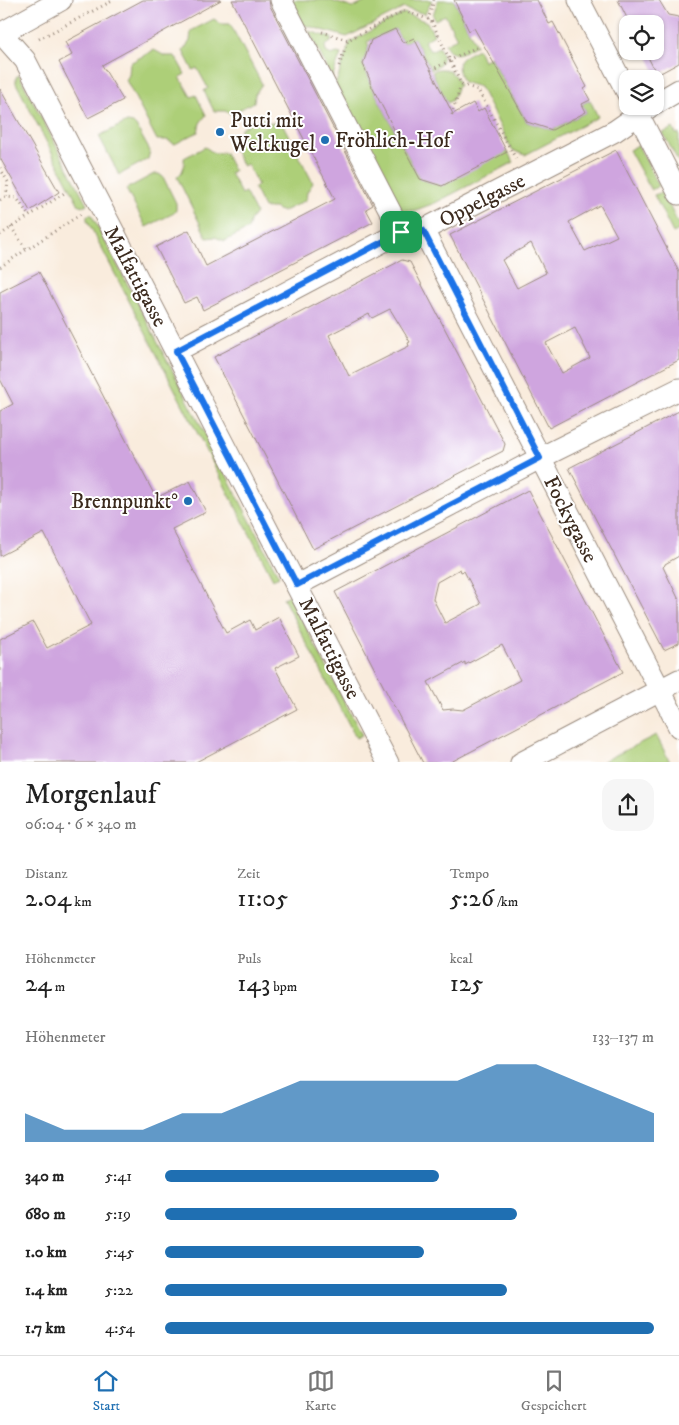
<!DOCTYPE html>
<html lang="de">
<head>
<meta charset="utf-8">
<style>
  :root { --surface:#fff; --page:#f6f6f6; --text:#222; --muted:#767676; --line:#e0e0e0; --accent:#1f6fb2 }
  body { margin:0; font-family:"IM FELL DW Pica",serif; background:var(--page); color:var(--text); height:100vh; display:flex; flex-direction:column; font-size:19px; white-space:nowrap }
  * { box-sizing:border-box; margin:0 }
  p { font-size:16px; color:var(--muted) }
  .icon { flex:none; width:28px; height:28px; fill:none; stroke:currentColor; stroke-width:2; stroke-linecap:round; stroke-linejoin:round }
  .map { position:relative; height:762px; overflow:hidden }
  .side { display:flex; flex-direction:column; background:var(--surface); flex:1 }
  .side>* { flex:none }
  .buttons { position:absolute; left:619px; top:15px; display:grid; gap:10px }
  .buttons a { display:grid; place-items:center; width:45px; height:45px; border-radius:10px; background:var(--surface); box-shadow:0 1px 4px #0004; font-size:25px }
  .pin { position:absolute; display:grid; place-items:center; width:42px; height:42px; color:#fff; margin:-21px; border-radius:10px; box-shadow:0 2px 8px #0006 }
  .round { display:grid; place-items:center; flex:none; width:52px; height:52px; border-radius:15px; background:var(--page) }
  .head { display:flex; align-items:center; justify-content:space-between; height:85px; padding:0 25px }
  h1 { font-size:28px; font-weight:600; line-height:38px }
  .metrics { display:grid; grid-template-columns:repeat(3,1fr); gap:8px; height:85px; padding:5px 25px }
  .metrics div { display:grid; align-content:center }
  .metrics b { font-size:25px; font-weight:600 }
  .metrics small { font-size:14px; font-weight:400 }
  .metrics p { font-size:14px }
  .chart { height:140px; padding:10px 25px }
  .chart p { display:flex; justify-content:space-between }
  .chart svg { width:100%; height:90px; margin-top:5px; fill:var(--accent); opacity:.7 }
  ul { padding:0 25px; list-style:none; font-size:16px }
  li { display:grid; grid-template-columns:80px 60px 1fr; align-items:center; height:38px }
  li i { height:12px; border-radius:6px; background:var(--accent) }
  .tabs { display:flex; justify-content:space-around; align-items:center; height:70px; border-top:1px solid var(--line); background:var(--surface); font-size:14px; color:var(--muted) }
  .tabs a { display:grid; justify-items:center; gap:2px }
  .tabs .on { color:var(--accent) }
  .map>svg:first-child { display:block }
  .green { fill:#adcf78; stroke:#747c4b }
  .building { fill:#cfa5df; fill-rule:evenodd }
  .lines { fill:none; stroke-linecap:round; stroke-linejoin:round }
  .minor-casing { stroke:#9a8b7e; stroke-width:23 }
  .path { stroke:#9a8b7e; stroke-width:3; stroke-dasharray:1 4; stroke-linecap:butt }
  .minor { stroke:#fff; stroke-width:21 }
  .route-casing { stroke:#fff; stroke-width:10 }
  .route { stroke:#1a73e8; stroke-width:6 }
  .poi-dot { fill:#1f6fb2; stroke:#fff; stroke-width:2 }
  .labels { text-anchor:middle; stroke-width:4; stroke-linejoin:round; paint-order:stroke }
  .poi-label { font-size:21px; fill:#3b2a1e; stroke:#fff; text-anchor:start }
  .street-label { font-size:21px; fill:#3b2a1e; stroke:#fff }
</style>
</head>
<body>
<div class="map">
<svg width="679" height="763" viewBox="0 0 679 763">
  <rect width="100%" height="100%" fill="#fff"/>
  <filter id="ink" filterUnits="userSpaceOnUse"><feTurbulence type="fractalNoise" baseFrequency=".02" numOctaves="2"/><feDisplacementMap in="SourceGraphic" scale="10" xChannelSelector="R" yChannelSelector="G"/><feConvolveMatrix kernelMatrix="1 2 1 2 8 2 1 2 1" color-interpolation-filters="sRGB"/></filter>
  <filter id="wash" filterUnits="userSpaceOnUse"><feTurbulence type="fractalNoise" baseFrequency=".0096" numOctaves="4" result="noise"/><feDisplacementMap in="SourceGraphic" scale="20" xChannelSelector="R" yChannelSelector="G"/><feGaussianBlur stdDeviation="1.12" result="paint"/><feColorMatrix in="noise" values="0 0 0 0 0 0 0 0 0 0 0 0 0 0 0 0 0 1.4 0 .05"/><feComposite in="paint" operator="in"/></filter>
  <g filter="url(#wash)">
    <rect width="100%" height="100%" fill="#f9ecdd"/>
    <path class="green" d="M 288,0 L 329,0 L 353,8 L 369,0 L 373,3 L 379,0 L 432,0 L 425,14 L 404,8 L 347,37 L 301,24 Z
      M 438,0 L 454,0 L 476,45 C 463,52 454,61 445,44 L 457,38 L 445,15 L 435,20 L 433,15 Z
      M 404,13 L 427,22 L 434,35 L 424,41 L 430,51 L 439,47 C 445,59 442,65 431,70 L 414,38 L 403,43 L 395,29 L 367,42 L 369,46 L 363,64 L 370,80 L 370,83 L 420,179 L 442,185 L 507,151 L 514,162 L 435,203 L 413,211 L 401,210 L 334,89 L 350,42 Z
      M 214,19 L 221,24 L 230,24 L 262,84 L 255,94 L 254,102 L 231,114 L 225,111 L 214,111 L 204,91 L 208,88 L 197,68 L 193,70 L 183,51 L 190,41 L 191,31 Z
      M 309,31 L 332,38 L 331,42 L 325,46 L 326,52 L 331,55 L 337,53 L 341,54 L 332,78 Z
      M 478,49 L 483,61 L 490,57 L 527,122 L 552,130 L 586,112 L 582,104 L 590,100 L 598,117 L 525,155 L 512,150 L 480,87 L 463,82 C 453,60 459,59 478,49 Z
      M 154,50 L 165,56 L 175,56 L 185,74 L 180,77 L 191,97 L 196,95 L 206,115 L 200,123 L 198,132 L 175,144 L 167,140 L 157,140 L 126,80 L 129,75 L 130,63 Z
      M 438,69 C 449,68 455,74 459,84 L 452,100 L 447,103 L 432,72 Z
      M 19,75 L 87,204 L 84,206 L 79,205 L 16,83 L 16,77 Z
      M 262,118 L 271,123 L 282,123 L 313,183 L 307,192 L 306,200 L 282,212 L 275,208 L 264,208 L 254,188 L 258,185 L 247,164 L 243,166 L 233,148 L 240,138 L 241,128 Z
      M 127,122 L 133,123 L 136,126 L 150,151 L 148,159 L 119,175 L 99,136 Z
      M 673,128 L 676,134 L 679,133 L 679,163 L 663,133 Z
      M 638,145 L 659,186 L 651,190 L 629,150 Z
      M 205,147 L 214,153 L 225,153 L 234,171 L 230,173 L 241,194 L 245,192 L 256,213 L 251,219 L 248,229 L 225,241 L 215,237 L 207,238 L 177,177 C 183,173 185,166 184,158 Z
      M 154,174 L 159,174 L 163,177 L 176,203 L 176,210 L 174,213 L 146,227 L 126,189 Z
      M 663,192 L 679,226 L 679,230 L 673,233 L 654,195 Z
      M 91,214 L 279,576 L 273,579 L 87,220 L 87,216 Z
      M 289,595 L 362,735 L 356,738 L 283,598 Z
      M 656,735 L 670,762 L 602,762 Z"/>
    <g id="blocks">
      <path class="building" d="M 143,0 L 221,0 L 102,65 L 123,100 L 88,118 L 59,62 L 72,55 L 65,42 Z
        M 232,0 L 269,0 L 270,6 L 373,205 L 366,209 L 373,222 L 203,310 L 197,297 L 184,303 L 156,247 L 189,230 L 206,266 L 335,199 Z
        M 454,0 L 537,0 L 549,24 L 553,22 L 587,87 L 584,89 L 590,100 L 582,104 L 586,112 L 552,130 L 527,122 L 474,28 L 469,31 Z
        M 618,0 L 659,0 L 668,15 L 679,17 L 679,63 L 657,75 L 645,51 L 655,51 L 655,24 L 630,24 Z
        M 395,29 L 403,43 L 414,38 L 453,114 L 473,103 L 478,112 L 484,108 L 507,152 L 442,186 L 420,179 L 370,83 L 370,80 L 363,64 L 371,40 Z
        M 0,89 L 59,192 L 30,211 L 0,158 Z
        M 616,150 L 679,272 L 679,360 L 549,428 L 450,235 ZM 600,205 L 617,236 L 585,251 L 569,222 ZM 531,243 L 546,273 L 517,288 L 502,260 ZM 575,328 L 590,358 L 562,373 L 546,343 Z
        M 402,260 L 410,262 L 505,444 L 503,451 L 313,549 L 214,357 ZM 390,309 L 410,342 L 408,343 L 409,346 L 349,376 L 329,335 L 369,314 L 372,318 Z
        M 39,272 L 156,498 L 190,481 L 206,512 L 172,529 L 226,633 L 250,620 L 255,630 L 279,617 L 299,656 L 275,668 L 297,709 L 194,763 L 0,763 L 0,639 L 33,622 L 47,648 L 91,625 L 44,533 L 0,556 L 0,411 L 13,404 L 0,379 L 0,292 Z
        M 679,411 L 679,556 L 665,564 L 665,565 L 663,567 L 679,600 L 679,643 L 664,650 L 569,468 Z
        M 528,490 L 623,672 L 449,763 L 423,763 L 335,592 ZM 460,569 L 461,572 L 464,571 L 481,604 L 445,623 L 433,599 L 437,582 ZM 502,645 L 520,680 L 463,710 L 453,709 L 443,710 L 428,682 L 465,662 L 465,665 Z"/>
    </g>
  </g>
  <g filter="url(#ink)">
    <use href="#blocks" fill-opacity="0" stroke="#9a8b7e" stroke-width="1"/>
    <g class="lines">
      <defs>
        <path id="minor" d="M 281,0 L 401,232
          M 579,0 L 628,94
          M 1,33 L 25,60 L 388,763
          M 0,34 L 61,0
          M 655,104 L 679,90
          M 634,106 L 679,194
          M 423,230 L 679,727
          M 176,351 L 401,232 L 423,230 L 615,131 L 651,106
          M 297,585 L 540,458 L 679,389
          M 521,763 L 679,680"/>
      </defs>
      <use href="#minor" class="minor-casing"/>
      <path class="path" d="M 428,20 L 434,0
        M 322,32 L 348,40 L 404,11 L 431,20 L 461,84 L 478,90 L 516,159
        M 39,39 L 114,0
        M 339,66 L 348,40
        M 431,70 L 477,47
        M 452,115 L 461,84
        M 0,168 L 8,182 L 6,197 L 17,198 L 29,216
        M 0,200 L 6,197
        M 11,227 L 27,250
        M 0,235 L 66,192
        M 0,267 L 81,214"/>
      <use href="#minor" class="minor"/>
    </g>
  </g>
  <g class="lines" filter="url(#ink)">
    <defs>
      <path id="route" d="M 423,230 L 540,458 L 297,585 L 176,351 L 401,232 Z"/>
    </defs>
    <use href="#route" class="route-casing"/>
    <use href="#route" class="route"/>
  </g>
  <g class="poi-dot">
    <circle cx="220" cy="132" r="5"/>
    <circle cx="325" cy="140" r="5"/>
    <circle cx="188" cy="501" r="5"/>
  </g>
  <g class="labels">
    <g class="poi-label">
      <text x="230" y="127">Putti mit<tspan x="230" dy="24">Weltkugel</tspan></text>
      <text x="335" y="147">Fröhlich-Hof</text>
      <text x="178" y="508" text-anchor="end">Brennpunkt°</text>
    </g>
    <g class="street-label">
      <text transform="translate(482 200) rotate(-27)" y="7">Oppelgasse</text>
      <text transform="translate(136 276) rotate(62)" y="7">Malfattigasse</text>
      <text transform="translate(571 519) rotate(63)" y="7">Fockygasse</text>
      <text transform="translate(330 648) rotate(63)" y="7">Malfattigasse</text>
    </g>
  </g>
</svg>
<div class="buttons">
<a><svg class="icon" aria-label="locate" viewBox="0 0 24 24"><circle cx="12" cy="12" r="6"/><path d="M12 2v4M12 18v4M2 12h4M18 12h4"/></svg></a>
<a><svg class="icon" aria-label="layers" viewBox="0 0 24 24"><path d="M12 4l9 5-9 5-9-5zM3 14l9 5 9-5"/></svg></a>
</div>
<div class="pin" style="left:401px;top:232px;background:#1e9e55"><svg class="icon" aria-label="arrive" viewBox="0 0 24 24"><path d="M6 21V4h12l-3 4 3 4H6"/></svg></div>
</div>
<section class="side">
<div class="head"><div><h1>Morgenlauf</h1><p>06:04 · 6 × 340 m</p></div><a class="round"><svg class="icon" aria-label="share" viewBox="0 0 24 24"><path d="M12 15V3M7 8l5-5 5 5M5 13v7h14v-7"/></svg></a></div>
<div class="metrics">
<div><p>Distanz</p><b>2.04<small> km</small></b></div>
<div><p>Zeit</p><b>11:05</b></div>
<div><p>Tempo</p><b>5:26<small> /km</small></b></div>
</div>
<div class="metrics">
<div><p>Höhenmeter</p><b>24<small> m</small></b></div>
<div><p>Puls</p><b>143<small> bpm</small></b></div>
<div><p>kcal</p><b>125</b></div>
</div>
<div class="chart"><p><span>Höhenmeter</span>133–137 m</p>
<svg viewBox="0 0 160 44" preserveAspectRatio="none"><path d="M0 44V30L10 38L20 38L30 38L40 30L50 30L60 22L70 14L80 14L90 14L100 14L110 14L120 6L130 6L140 14L150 22L160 30V44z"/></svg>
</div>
<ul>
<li><b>340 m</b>5:41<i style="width:56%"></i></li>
<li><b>680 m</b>5:19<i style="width:72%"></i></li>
<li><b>1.0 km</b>5:45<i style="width:53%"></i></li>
<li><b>1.4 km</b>5:22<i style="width:70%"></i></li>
<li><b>1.7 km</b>4:54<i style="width:100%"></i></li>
</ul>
</section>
<nav class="tabs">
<a class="on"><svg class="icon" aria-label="home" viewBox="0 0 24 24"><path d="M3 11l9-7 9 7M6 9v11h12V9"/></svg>Start</a>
<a><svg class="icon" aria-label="map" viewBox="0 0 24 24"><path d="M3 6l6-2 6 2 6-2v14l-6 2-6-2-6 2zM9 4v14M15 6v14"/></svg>Karte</a>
<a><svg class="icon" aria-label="saved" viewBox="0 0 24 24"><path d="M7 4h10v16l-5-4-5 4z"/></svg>Gespeichert</a>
</nav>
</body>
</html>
